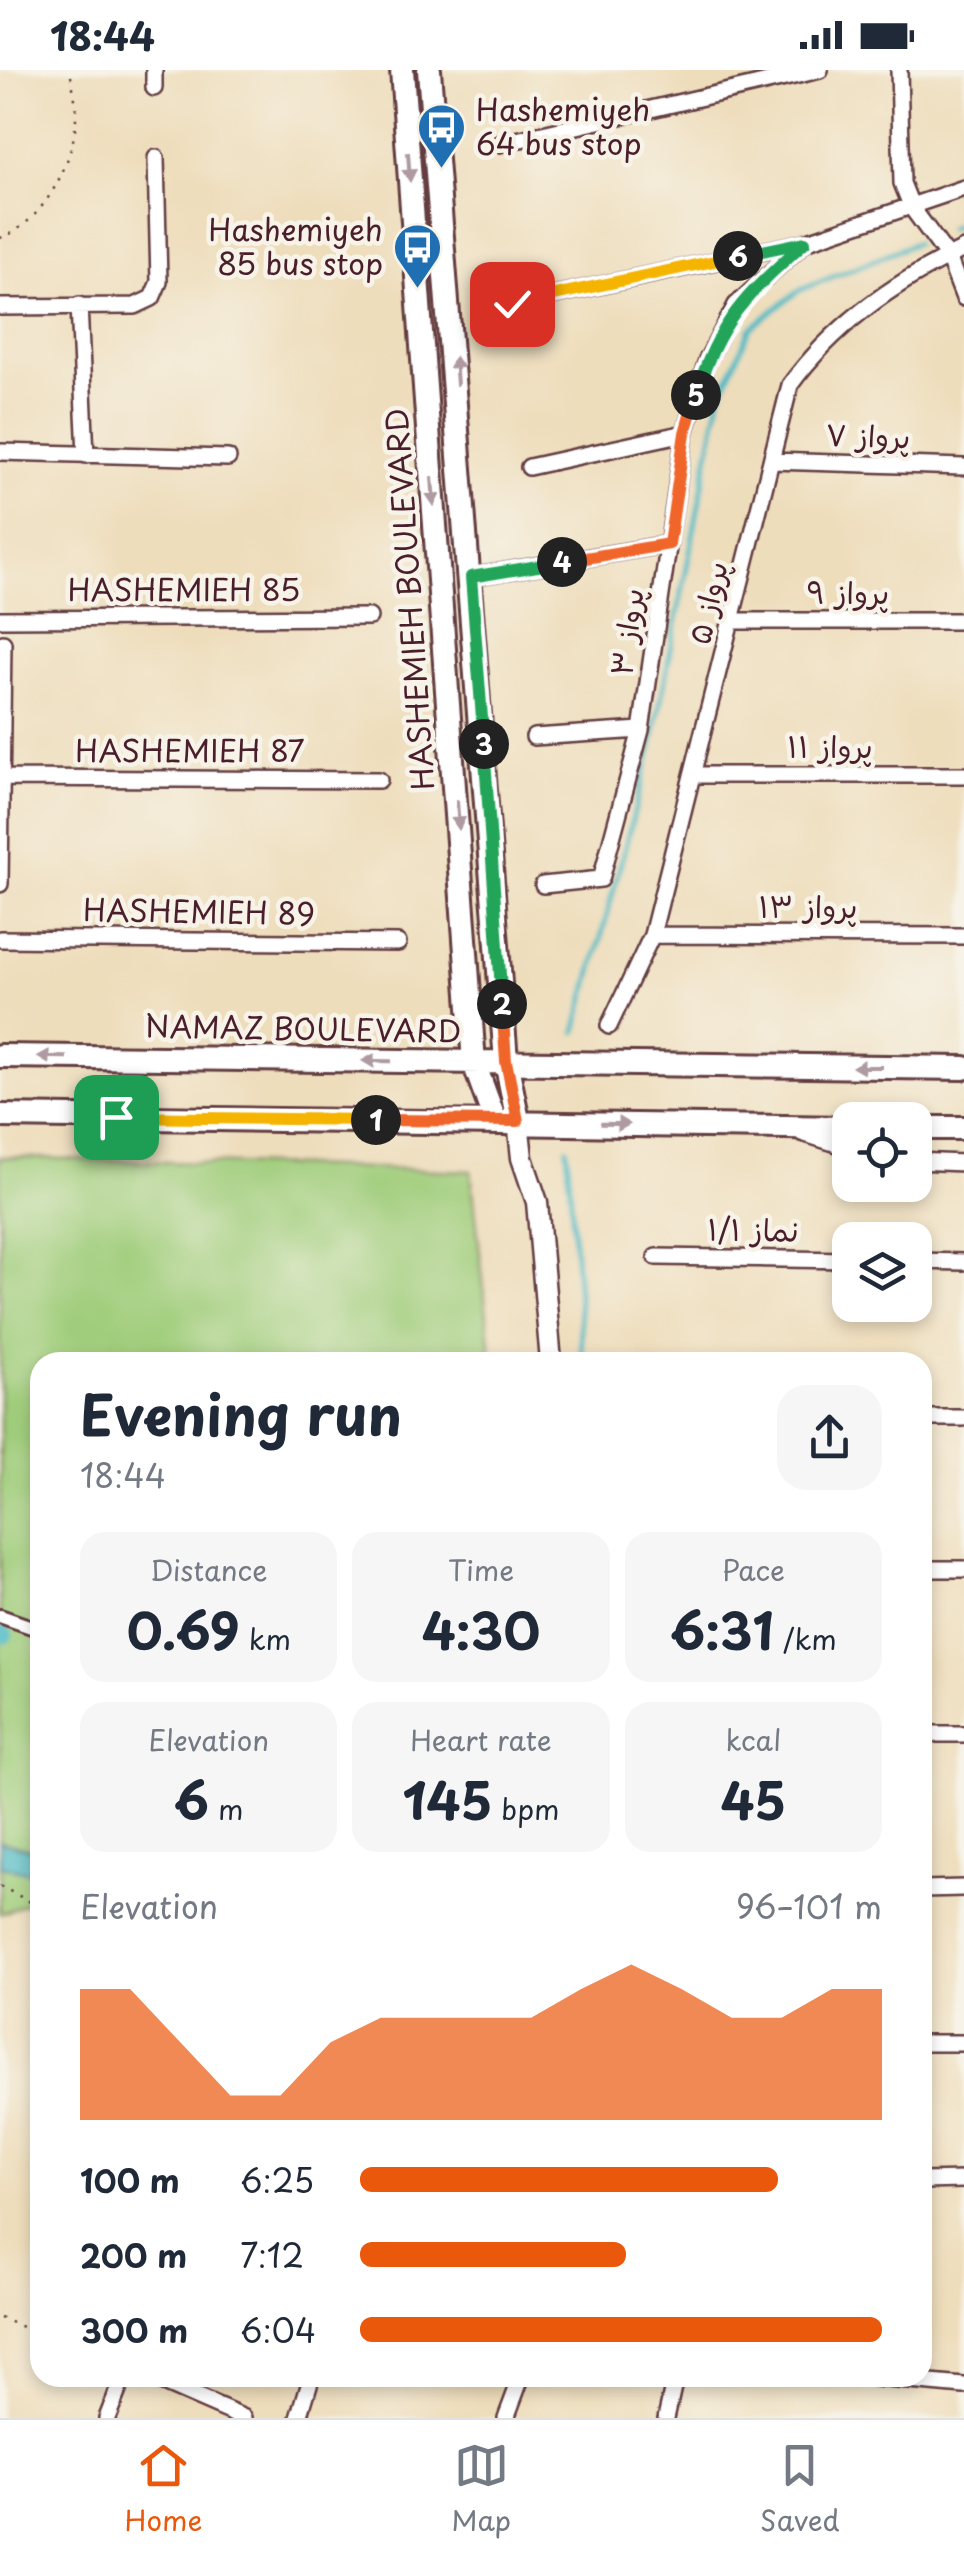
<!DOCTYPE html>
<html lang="en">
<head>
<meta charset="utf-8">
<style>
  :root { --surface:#fff; --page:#f6f6f7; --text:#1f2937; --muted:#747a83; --line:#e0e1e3; --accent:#ea580c }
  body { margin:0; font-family:"Playpen Sans","Playpen Sans Arabic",sans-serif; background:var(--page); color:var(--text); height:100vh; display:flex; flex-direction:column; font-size:38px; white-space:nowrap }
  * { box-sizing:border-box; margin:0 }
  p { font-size:32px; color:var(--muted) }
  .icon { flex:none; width:55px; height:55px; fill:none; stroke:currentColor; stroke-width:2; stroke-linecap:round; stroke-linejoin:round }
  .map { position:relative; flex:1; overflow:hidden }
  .side { position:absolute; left:30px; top:1282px; width:902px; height:1035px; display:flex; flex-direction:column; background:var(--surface); border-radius:30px; box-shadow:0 5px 15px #0003 }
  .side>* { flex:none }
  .controls { position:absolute; left:832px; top:1032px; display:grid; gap:20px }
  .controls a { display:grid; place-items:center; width:100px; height:100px; border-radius:20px; background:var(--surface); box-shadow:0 5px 15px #0003; font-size:50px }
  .pin { position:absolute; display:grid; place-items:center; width:85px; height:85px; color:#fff; margin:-42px; border-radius:20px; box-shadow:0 5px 15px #0006 }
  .km { position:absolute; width:50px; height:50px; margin:-25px; border-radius:50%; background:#222; color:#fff; font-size:28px; line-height:50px; text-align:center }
  .round { display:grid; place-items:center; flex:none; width:105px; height:105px; border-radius:30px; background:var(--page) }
  .summary { display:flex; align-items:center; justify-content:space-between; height:170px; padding:0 50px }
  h1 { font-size:55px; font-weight:700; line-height:75px }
  .metrics { display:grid; grid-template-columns:repeat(3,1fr); gap:15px; height:170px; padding:10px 50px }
  .metrics div { display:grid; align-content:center; border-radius:25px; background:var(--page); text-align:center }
  .metrics b { font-size:50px; font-weight:700 }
  .metrics small { font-size:28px; font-weight:400 }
  .metrics p { font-size:28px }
  .chart { height:280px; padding:20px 50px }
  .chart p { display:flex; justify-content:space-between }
  .chart svg { width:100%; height:180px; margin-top:10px; fill:var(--accent); opacity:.7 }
  ul { padding:0 50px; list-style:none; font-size:32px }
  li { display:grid; grid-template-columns:160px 120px 1fr; align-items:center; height:75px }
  li i { height:25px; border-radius:12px; background:var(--accent) }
  .status { display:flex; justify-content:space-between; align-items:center; height:70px; padding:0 50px; background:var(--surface); direction:ltr }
  .status svg { height:28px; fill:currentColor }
  .menu { display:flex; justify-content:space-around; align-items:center; height:140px; border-top:2px solid var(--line); background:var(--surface); font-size:28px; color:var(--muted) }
  .menu a { display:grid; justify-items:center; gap:5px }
  .menu .active { color:var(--accent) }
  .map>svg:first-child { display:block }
  .green { fill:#a0cd7b; stroke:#757653; stroke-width:2.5 }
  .water { fill:#4bbac4; stroke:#4a6c78; stroke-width:2.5 }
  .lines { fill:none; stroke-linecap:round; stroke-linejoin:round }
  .stream { stroke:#4bbac4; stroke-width:5 }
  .canal { stroke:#4bbac4; stroke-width:18 }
  .pedestrian-casing { stroke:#633c41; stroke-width:18 }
  .minor-casing { stroke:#633c41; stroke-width:20 }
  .tertiary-casing { stroke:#633c41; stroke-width:25 }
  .secondary-casing { stroke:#633c41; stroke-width:28 }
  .path { stroke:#633c41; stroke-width:2.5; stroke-dasharray:2.5 8; stroke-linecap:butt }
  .pedestrian { stroke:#fff; stroke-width:12 }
  .minor { stroke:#fff; stroke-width:15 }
  .tertiary { stroke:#fff; stroke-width:20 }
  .secondary { stroke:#fff; stroke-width:22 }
  .oneway { fill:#ae9aa0 }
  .split-1-casing { stroke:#fff; stroke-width:20 }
  .split-2-casing { stroke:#fff; stroke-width:20 }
  .split-3-casing { stroke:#fff; stroke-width:20 }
  .split-4-casing { stroke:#fff; stroke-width:20 }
  .split-5-casing { stroke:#fff; stroke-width:20 }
  .split-6-casing { stroke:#fff; stroke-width:20 }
  .split-7-casing { stroke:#fff; stroke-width:20 }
  .split-1 { stroke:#f5b400; stroke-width:12 }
  .split-2 { stroke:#f0652b; stroke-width:12 }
  .split-3 { stroke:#22a559; stroke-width:12 }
  .split-4 { stroke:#22a559; stroke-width:12 }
  .split-5 { stroke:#f0652b; stroke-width:12 }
  .split-6 { stroke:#22a559; stroke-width:12 }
  .split-7 { stroke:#f5b400; stroke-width:12 }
  .labels { text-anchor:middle; stroke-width:9; stroke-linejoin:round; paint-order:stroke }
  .poi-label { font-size:30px; fill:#4a1f2b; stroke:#f7f3e8; text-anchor:start }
  .street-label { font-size:30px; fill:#4a1f2b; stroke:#f7f3e8 }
</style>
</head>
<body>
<div class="status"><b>18:44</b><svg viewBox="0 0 49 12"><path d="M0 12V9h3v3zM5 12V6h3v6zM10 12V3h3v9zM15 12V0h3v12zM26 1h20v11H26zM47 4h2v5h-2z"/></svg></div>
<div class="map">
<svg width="964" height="2348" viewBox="0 0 964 2348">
  <rect width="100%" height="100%" fill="#f7f3e8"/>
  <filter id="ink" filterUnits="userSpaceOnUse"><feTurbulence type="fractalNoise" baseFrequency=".01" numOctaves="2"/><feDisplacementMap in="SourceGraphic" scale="20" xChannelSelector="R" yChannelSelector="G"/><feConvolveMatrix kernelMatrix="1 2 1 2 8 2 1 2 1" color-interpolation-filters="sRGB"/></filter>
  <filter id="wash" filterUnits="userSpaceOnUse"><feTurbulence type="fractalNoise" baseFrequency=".0048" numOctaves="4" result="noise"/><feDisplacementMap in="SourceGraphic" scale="40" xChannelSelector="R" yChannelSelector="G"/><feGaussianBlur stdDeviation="2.25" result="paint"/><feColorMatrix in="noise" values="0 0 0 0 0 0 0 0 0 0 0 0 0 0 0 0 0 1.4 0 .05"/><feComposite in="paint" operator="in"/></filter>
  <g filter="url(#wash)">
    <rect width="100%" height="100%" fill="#edb"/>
    <path class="green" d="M 0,1087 L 471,1101 L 492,1292 L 40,1292 L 40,1828 L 0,1844 Z"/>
    <path class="water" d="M 0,1771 L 40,1781 L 40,1805 L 0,1796 Z"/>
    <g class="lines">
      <path class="stream" d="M 949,158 L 964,151
        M 576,962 L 653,671 L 720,327 L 750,259 L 798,221 L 915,173
        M 567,1078 L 583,1292"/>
      <path class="canal" d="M 0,1564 L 4,1565"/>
    </g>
  </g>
  <g filter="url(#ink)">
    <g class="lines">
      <defs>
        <path id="pedestrian" d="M 0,1546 L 40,1560"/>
        <path id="minor" d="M 154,0 L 154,18
          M 899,0 L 902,113 L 912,138 L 948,187 L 964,228
          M 499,74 L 820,0
          M 512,234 L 801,173
          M 79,235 L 86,385
          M 0,237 L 135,236 L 152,228 L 159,212 L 156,88
          M 0,382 L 228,388
          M 771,391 L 964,397
          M 529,397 L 685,363
          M 471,507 L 669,474
          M 0,549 L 369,547
          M 733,551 L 964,551
          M 534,667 L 641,660
          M 695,705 L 964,705
          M 0,708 L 379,710
          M 0,814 L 3,573
          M 543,815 L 601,809 L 641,660 L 685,363 L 707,290 L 736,235 L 805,172 L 964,118
          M 652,865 L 964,866
          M 0,869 L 398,873
          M 609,956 L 652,865 L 790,315 C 834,255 896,211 964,179
          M 802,1063 L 850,1078
          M 915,1091 L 964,1093
          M 656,1187 L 850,1190
          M 915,1191 L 964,1192
          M 922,1348 L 964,1348
          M 922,1499 L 964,1499
          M 922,1664 L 964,1664
          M 922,1819 L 964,1818
          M 922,1973 L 964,1973
          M 922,2111 L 964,2110
          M 152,2308 L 244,2348
          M 875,2308 L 964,2316
          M 107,2348 L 123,2308
          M 299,2348 L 311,2308
          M 506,2348 L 521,2308
          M 666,2348 L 675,2308"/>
        <path id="tertiary" d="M 518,1051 L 522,1088 L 537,1132 L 551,1292"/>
        <path id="secondary" d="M 402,0 L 474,993 L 495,1051
          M 429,0 L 506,991 L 518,1051
          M 0,986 L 964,998
          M 0,1046 L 850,1058
          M 915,1058 L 964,1058"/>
      </defs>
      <use href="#pedestrian" class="pedestrian-casing"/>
      <use href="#minor" class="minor-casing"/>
      <use href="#tertiary" class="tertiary-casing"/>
      <use href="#secondary" class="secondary-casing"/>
      <path class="path" d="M 0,168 C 43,154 75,91 76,47 C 77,32 72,15 70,0
        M 0,1816 L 40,1837
        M 0,2248 L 40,2264"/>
      <use href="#pedestrian" class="pedestrian"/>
      <use href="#minor" class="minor"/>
      <use href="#tertiary" class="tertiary"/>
      <use href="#secondary" class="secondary"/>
    </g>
    <defs><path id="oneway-solid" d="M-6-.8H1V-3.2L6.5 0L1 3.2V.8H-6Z" transform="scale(2.5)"/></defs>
    <g class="oneway">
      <use href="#oneway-solid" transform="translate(409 97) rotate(86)"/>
      <use href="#oneway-solid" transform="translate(456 301) rotate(-94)"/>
      <use href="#oneway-solid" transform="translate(433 421) rotate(86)"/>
      <use href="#oneway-solid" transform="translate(458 745) rotate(86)"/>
      <use href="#oneway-solid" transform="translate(52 987) rotate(-179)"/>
      <use href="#oneway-solid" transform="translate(377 991) rotate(-179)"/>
      <use href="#oneway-solid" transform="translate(867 997) rotate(-180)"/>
      <use href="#oneway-solid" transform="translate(615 1054) rotate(1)"/>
    </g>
  </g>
  <g class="lines" filter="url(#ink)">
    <defs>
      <path id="split-1" d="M 116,1047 L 376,1050"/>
      <path id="split-2" d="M 376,1050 L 518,1051 L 506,991 L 502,934"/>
      <path id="split-3" d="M 484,674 L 502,934"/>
      <path id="split-4" d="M 484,674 L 471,507 L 562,492"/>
      <path id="split-5" d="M 562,492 L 669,474 L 685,363 L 696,325"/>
      <path id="split-6" d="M 696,325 C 719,249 748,224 805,172 L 738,186"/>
      <path id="split-7" d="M 512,234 L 738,186"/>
    </defs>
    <use href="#split-1" class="split-1-casing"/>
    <use href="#split-2" class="split-2-casing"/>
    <use href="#split-3" class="split-3-casing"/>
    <use href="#split-4" class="split-4-casing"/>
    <use href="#split-5" class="split-5-casing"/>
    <use href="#split-6" class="split-6-casing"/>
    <use href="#split-7" class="split-7-casing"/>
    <use href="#split-1" class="split-1"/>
    <use href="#split-2" class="split-2"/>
    <use href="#split-3" class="split-3"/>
    <use href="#split-4" class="split-4"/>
    <use href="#split-5" class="split-5"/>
    <use href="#split-6" class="split-6"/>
    <use href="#split-7" class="split-7"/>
  </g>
  <defs>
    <symbol id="bus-pin" viewBox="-11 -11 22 30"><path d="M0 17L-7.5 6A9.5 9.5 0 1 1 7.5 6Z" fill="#1f6fb2" stroke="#f7f3e8"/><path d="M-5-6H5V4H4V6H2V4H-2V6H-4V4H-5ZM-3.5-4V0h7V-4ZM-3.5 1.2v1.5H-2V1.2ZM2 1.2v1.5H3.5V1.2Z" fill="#fff"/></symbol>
  </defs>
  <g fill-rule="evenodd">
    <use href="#bus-pin" x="414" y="30" width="55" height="75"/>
    <use href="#bus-pin" x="390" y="150" width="55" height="75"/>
  </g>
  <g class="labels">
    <g class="poi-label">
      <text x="476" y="51">Hashemiyeh<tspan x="476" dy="34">64 bus stop</tspan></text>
      <text x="383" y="171" text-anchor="end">Hashemiyeh<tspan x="383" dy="34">85 bus stop</tspan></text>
    </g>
    <g class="street-label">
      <text transform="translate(868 367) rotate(2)" y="10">پرواز ۷</text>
      <text x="184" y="531">HASHEMIEH 85</text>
      <text x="848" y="534">پرواز ۹</text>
      <text transform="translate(411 529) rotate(-94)" y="10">HASHEMIEH BOULEVARD</text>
      <text transform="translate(709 533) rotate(-77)" y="10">پرواز ۵</text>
      <text transform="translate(628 562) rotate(-82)" y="10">پرواز ۳</text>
      <text x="830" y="688">پرواز ۱۱</text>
      <text x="190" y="692">HASHEMIEH 87</text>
      <text x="808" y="848">پرواز ۱۳</text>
      <text transform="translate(199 843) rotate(1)" y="10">HASHEMIEH 89</text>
      <text transform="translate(303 960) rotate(1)" y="10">NAMAZ BOULEVARD</text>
      <text transform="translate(753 1161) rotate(1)" y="10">نماز ۱/۱</text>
    </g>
  </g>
</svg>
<div class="controls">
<a><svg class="icon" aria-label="locate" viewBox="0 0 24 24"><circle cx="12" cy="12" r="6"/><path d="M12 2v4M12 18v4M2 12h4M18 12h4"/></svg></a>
<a><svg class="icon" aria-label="layers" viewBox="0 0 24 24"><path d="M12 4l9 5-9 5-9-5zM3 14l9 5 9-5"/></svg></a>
</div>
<div class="pin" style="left:116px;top:1047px;background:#1e9e55"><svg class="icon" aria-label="arrive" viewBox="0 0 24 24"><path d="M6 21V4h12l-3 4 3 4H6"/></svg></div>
<div class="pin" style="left:512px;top:234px;background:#d93025"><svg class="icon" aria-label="check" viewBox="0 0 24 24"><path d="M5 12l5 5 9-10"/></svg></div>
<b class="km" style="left:376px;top:1050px">1</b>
<b class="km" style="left:502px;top:934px">2</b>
<b class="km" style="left:484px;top:674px">3</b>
<b class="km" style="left:562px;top:492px">4</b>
<b class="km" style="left:696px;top:325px">5</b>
<b class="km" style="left:738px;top:186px">6</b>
<section class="side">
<div class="summary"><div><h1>Evening run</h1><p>18:44</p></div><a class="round"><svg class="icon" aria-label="share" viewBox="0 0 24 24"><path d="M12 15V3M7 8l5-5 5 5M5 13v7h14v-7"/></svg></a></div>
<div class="metrics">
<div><p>Distance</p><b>0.69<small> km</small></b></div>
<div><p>Time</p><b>4:30</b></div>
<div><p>Pace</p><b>6:31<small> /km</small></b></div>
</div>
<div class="metrics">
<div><p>Elevation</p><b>6<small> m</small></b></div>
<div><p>Heart rate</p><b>145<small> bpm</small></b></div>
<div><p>kcal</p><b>45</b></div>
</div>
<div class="chart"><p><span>Elevation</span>96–101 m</p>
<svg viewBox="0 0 160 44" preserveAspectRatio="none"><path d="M0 44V12L10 12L20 25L30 38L40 38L50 25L60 19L70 19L80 19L90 19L100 12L110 6L120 12L130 19L140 19L150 12L160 12V44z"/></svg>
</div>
<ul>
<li><b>100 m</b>6:25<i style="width:80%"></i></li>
<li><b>200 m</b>7:12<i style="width:51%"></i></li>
<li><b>300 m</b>6:04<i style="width:100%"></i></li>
</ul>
</section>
</div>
<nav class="menu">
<a class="active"><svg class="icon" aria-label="home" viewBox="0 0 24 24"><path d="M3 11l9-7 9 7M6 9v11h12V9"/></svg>Home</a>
<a><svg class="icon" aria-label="map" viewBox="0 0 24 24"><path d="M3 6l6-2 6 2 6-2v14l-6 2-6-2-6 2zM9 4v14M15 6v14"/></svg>Map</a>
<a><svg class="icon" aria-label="saved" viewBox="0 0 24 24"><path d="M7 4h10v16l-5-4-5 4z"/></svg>Saved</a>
</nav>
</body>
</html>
